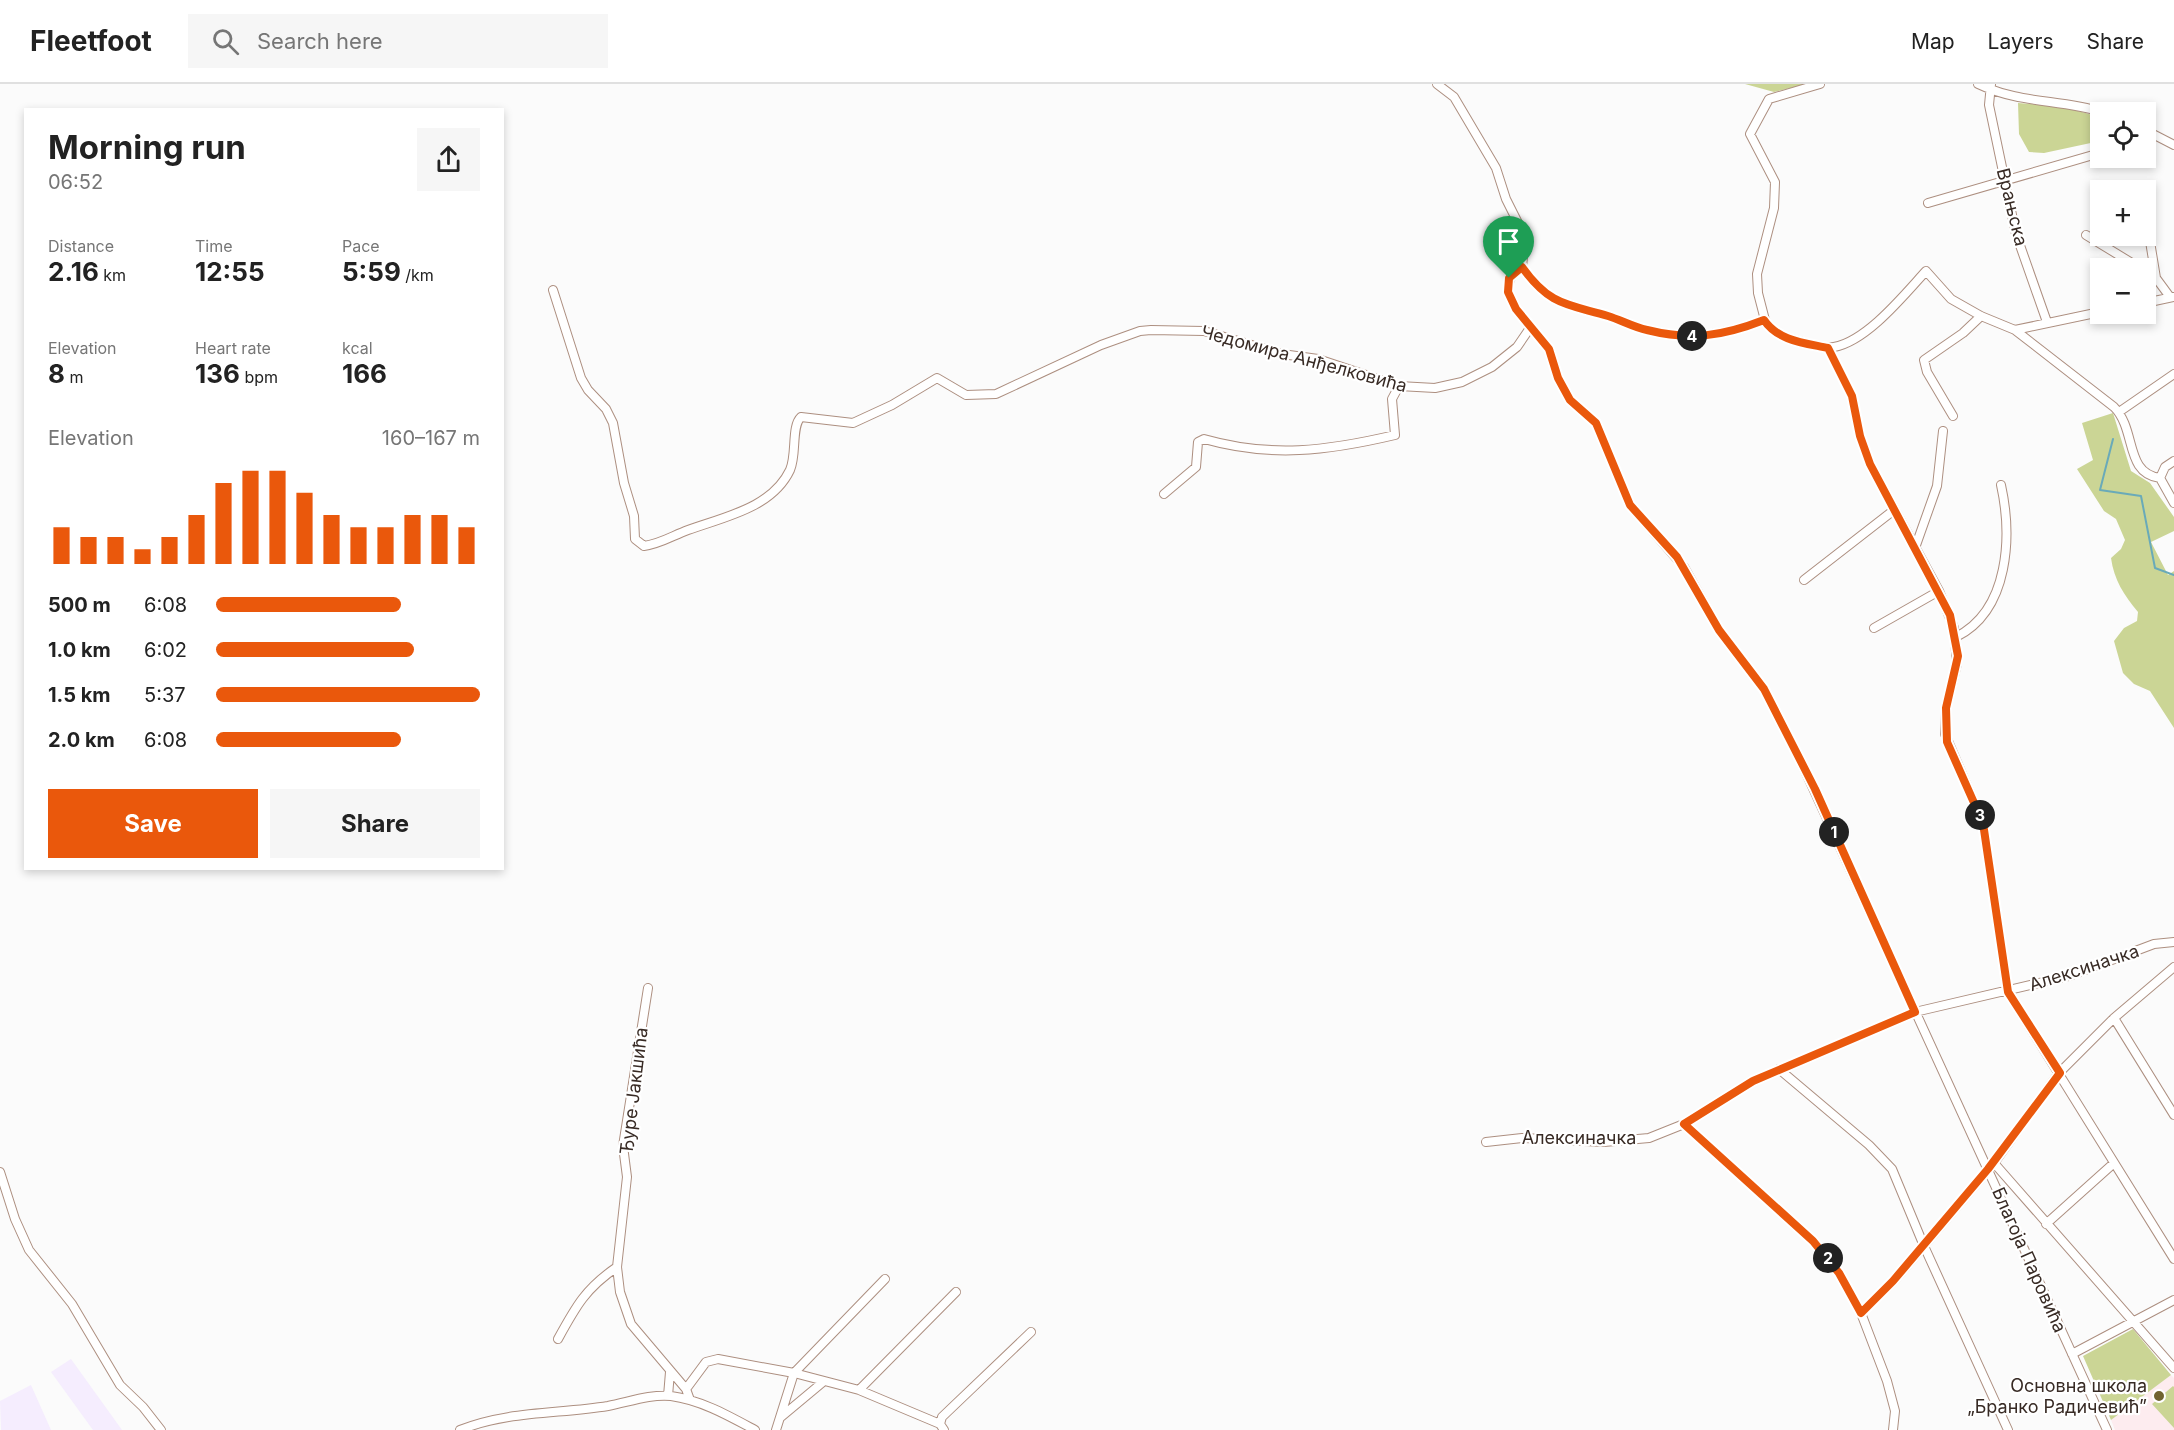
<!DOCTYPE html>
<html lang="en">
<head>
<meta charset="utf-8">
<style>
  :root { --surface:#fff; --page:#f6f6f6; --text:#222; --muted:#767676; --line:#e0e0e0; --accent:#ea580c }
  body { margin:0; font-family:Inter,sans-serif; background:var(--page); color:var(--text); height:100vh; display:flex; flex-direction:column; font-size:22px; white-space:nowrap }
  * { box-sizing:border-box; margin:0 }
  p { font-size:20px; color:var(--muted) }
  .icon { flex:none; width:33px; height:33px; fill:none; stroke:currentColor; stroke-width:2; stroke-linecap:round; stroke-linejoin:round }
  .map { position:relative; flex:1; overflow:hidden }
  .drawer { position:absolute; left:24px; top:24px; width:480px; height:762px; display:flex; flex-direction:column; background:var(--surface); border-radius:0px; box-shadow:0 3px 9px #0003 }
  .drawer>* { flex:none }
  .fabs { position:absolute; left:2090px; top:18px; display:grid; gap:12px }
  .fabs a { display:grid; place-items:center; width:66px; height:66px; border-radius:0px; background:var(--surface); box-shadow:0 3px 9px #0003; font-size:30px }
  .pin { position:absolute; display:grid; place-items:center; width:51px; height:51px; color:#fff; margin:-62px -26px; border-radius:50% 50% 50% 0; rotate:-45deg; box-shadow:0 0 6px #0007 }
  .pin .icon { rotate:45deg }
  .km { position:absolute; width:30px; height:30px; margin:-15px; border-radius:50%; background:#222; color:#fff; font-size:16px; line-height:30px; text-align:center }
  .round { display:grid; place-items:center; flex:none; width:63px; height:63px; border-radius:0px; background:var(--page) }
  .head { display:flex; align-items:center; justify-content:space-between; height:102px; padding:0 24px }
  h1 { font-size:33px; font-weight:700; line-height:45px }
  .metrics { display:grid; grid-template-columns:repeat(3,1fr); gap:9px; height:102px; padding:6px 24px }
  .metrics div { display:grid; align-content:center }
  .metrics b { font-size:26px; font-weight:700 }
  .metrics small { font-size:16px; font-weight:400 }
  .metrics p { font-size:16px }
  .chart { height:168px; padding:12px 24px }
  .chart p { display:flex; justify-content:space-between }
  .chart svg { width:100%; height:108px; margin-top:6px; stroke:var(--accent); stroke-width:6 }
  .button { display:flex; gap:12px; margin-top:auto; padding:12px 24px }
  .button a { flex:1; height:69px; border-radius:0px; background:var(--accent); color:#fff; font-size:24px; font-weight:700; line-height:69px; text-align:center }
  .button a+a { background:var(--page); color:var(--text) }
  ul { padding:0 24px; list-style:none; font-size:20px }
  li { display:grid; grid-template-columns:96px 72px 1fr; align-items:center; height:45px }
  li i { height:15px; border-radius:8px; background:var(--accent) }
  header { display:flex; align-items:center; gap:36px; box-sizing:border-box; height:84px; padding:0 30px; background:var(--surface); border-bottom:2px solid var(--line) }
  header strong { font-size:28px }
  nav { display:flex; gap:33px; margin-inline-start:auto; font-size:21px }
  .search { width:420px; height:54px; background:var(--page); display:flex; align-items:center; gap:15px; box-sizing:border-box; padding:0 21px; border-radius:0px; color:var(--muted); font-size:22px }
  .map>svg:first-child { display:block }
  .commercial { fill:#f5edfe }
  .education { fill:#fdecef }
  .green { fill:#cbd595 }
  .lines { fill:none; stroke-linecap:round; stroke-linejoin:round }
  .stream { stroke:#69aab9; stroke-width:2 }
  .minor-casing { stroke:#ad8f80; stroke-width:10 }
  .minor { stroke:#fff; stroke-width:8 }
  .route-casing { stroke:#fff; stroke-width:12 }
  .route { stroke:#ea580c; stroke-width:8 }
  .poi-dot { fill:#706330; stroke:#fff; stroke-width:2 }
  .labels { text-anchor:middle; stroke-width:4.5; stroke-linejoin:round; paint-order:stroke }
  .street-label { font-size:18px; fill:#382b25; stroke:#fff }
  .poi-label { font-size:18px; fill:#382b25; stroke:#fff; text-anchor:end }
</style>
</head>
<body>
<header>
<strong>Fleetfoot</strong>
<div class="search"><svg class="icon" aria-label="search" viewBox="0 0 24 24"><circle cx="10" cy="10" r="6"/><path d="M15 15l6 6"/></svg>Search here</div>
<nav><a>Map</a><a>Layers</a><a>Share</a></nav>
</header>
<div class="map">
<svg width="2174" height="1346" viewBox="0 0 2174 1346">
  <rect width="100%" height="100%" fill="#fbfbfb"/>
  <path class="commercial" d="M 71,1275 L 122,1346 L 93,1346 L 51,1288 Z
    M 31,1301 L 51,1346 L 1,1346 L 0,1317 Z"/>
  <path class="education" d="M 2171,1291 L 2174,1294 L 2174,1346 L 2115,1346 L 2111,1336 Z"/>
  <path class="green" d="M 1745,0 L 1808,0 L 1774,8 Z
    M 2018,19 L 2060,22 L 2100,33 L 2100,57 L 2044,69 L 2029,68 L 2019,50 Z
    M 2113,329 L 2131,387 L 2150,399 L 2174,433 L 2174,447 L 2151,458 L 2168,491 L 2174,487 L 2174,644 L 2150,607 L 2134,600 L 2123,589 L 2114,557 L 2124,544 L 2137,537 L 2138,528 C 2124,511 2114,496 2111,474 L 2121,465 L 2125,456 L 2116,435 L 2104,427 L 2077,385 L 2093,376 L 2082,339 Z
    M 2133,1245 L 2171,1291 L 2111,1336 L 2083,1272 Z
    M 2173,1302 L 2174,1303 L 2174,1344 L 2152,1320 Z"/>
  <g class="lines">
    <path class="stream" d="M 2113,355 L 2100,406 L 2141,412 L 2155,484 L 2174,491"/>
    <defs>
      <path id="minor" d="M 1437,0 L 1454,13 L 1496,84 L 1506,115 L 1525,153 L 1522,183
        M 1978,0 C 2020,20 2059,15 2102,28
        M 1991,0 L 1989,21 L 2016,150 L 2047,238
        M 2145,46 L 2174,61
        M 1928,119 L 2100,69
        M 2145,127 L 2156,194 L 2170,213
        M 2086,151 L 2140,184
        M 1522,183 L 1512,190 L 1508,202 L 1508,208 L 1516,225 L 1549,265 L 1558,294 L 1570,316 L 1596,339 L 1630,421 L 1684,483 L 1719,546 L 1764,605 L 1796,667 L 2107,1346
        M 1522,183 C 1548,221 1568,221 1608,232 C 1621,236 1633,243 1647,246 C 1691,257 1723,251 1765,236 C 1774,251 1786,254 1803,258 C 1813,261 1824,265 1834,263 C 1867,257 1904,211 1926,187 L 1951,215 L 1981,232 L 2015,246 L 2114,323 C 2137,346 2124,389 2160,394
        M 2145,187 L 2156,194
        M 553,206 L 581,294 L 588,306 L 606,325 L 613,339 L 624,399 L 634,432 L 635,455 L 644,462 C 660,460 674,451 688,446 C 724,433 772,424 790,386 C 797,371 791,342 801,333 L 853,339 L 892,321 L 937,294 L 966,311 L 996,310 L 1101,261 L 1140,247 L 1151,246 L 1204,247 L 1282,270 L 1318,275 L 1399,302 L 1435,304 L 1462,298 L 1492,283 L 1517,263 L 1530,244
        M 2145,219 L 2173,213
        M 1765,236 L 1758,209 L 1757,190 L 1774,124 L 1775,98 L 1750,50 L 1769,15 L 1820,0
        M 2015,246 L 2100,228
        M 1828,264 L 1852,312 L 1860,352 L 1870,380 L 1939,507 L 1954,544 L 1957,580 L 1946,624 L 1945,650 L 1983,739 L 2008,908 L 2174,1175
        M 2119,328 L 2174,290
        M 1953,332 L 1927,288 L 1924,276 L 1963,249 L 1981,232
        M 2160,394 L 2174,419
        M 2160,394 L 2165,383 L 2174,377
        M 1164,410 L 1196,383 L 1198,358 L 1204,355 C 1271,374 1327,367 1395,351 L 1392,315 L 1399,302
        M 1915,464 L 1937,402 L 1943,347
        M 1804,496 L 1894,426
        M 1874,544 L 1939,507
        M 1956,553 C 2010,526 2012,451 2001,401
        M 648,904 L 623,1062 L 627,1093 L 617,1183 L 620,1208 L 631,1240 L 686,1305 L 690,1316
        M 2114,934 L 2174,1031
        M 1779,985 L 1869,1061 L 1892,1085 L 1924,1162 L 2008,1346
        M 1684,1040 L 1813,1157 L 1839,1189 L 1861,1229 L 1887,1297 L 1895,1327 L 1893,1346
        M 1486,1058 L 1522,1054 L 1604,1058 L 1649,1054 L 1684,1040 L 1753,997 L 1915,928 L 2069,892 L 2154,860 L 2174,858
        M 1994,1079 L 2174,1284
        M 0,1088 L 15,1135 L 29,1166 L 72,1220 L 120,1301 L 143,1323 L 161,1346
        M 2046,1140 L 2114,1079
        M 1861,1229 L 1893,1198 L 1994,1079 L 2059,989 L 2114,934 L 2174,883
        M 558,1255 C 576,1222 586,1204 617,1183
        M 2072,1270 L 2174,1216
        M 686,1305 L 706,1278 L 718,1275 L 794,1289 L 859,1306 L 940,1340
        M 859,1306 L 956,1208
        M 668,1312 L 670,1288
        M 781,1333 L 823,1298
        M 460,1346 C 507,1327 559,1330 608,1322 C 629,1318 650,1310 671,1312 C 701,1316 729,1332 755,1346
        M 776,1346 L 794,1289 L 885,1195
        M 944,1346 L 940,1340 L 942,1333 L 1031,1248"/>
    </defs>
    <use href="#minor" class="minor-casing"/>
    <use href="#minor" class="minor"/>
  </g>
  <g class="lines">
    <defs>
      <path id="route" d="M 1522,183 C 1550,222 1567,220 1608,232 C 1621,236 1633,243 1647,246 C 1691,257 1723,252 1764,236 C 1778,257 1805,259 1828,264 L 1852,312 L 1860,352 L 1870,380 L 1950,531 L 1958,572 L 1946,624 L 1947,658 L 1983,739 L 2008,908 L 2060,989 L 1988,1085 L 1893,1197 L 1861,1229 L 1839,1189 L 1813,1157 L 1684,1040 L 1753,997 L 1915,928 L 1815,705 L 1764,605 L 1719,546 L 1677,473 L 1630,421 L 1596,339 L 1570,316 L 1558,294 L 1549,265 L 1516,225 L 1508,208 L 1509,194 Z"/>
    </defs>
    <use href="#route" class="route-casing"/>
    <use href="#route" class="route"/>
  </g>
  <circle class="poi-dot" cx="2159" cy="1312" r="6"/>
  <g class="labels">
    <g class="street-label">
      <text transform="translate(2012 123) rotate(76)" y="6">Врањска</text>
      <text transform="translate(1304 275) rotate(15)" y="6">Чедомира Анђелковића</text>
      <text transform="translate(2084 884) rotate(-18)" y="6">Алексиначка</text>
      <text transform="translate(634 1007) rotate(-83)" y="6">Ђуре Јакшића</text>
      <text x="1579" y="1060">Алексиначка</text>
      <text transform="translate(2029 1176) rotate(66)" y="6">Благоја Паровића</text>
    </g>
    <g class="poi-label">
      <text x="2147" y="1308">Основна школа<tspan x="2147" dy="21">„Бранко Радичевић”</tspan></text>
    </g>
  </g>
</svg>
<div class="fabs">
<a><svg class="icon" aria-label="locate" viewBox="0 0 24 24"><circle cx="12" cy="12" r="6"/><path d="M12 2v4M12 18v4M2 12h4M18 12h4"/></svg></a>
<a>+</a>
<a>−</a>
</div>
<div class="pin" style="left:1509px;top:194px;background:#1e9e55"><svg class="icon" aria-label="arrive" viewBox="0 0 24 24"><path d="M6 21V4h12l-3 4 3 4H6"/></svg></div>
<b class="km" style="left:1834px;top:748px">1</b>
<b class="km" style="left:1828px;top:1174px">2</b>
<b class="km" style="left:1980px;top:731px">3</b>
<b class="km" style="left:1692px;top:252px">4</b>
<section class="drawer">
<div class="head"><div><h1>Morning run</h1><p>06:52</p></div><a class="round"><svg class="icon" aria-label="share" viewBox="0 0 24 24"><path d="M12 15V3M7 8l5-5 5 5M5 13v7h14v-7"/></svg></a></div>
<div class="metrics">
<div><p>Distance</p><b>2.16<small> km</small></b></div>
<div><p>Time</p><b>12:55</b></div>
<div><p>Pace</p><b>5:59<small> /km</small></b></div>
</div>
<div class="metrics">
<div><p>Elevation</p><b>8<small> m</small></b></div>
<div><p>Heart rate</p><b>136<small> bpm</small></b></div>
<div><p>kcal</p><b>166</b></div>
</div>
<div class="chart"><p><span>Elevation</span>160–167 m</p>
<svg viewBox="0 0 160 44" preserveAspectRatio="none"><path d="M5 44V29M15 44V33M25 44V33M35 44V38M45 44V33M55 44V24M65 44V11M75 44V6M85 44V6M95 44V15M105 44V24M115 44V29M125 44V29M135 44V24M145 44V24M155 44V29"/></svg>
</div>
<ul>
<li><b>500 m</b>6:08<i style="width:70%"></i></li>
<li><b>1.0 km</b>6:02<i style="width:75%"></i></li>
<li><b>1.5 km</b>5:37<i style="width:100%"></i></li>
<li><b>2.0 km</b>6:08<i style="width:70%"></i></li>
</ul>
<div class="button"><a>Save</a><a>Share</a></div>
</section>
</div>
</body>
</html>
